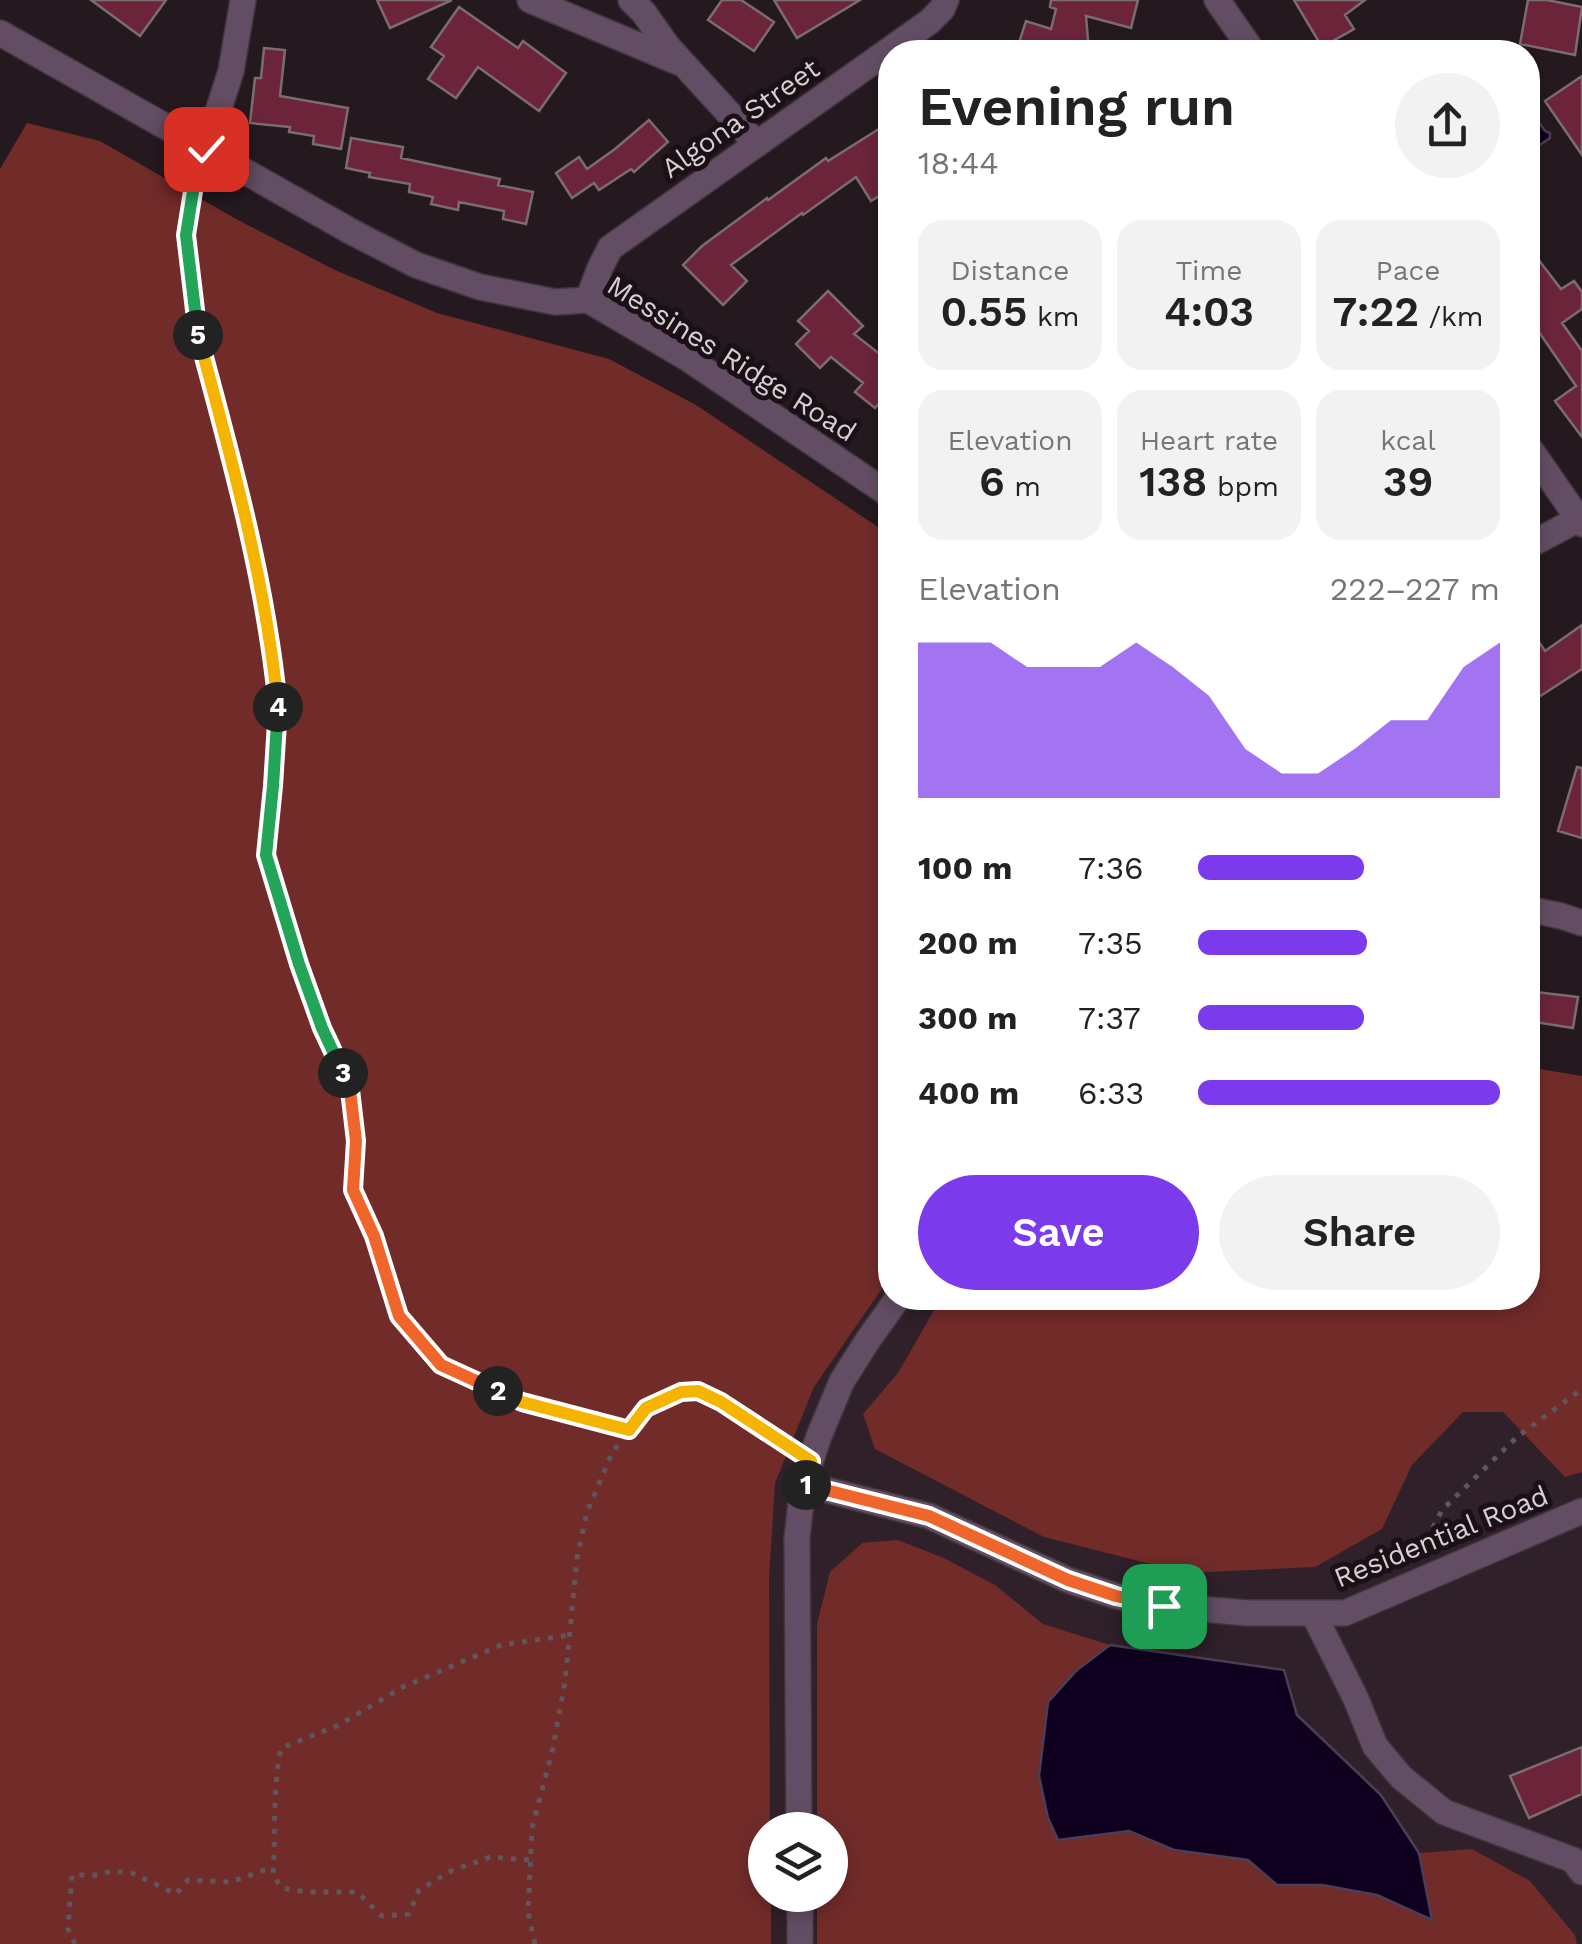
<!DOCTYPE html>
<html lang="en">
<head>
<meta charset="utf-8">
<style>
  :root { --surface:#fff; --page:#f2f2f2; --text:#222; --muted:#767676; --accent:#7c3aed }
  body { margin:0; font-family:"Work Sans",sans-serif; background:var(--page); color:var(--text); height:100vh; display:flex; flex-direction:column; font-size:38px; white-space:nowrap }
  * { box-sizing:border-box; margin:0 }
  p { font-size:32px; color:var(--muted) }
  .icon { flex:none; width:55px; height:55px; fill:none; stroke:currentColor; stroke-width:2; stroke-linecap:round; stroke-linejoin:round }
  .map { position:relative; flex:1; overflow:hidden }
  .drawer { position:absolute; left:878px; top:40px; width:662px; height:1270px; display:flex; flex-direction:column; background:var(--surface); border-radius:40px; box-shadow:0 5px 15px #0003 }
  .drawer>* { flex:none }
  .fabs { position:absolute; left:748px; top:1812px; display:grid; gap:20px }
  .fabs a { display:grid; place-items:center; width:100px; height:100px; border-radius:50%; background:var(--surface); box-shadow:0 5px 15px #0003; font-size:50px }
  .pin { position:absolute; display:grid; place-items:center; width:85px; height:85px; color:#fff; margin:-42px; border-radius:20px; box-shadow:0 5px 15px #0006 }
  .km { position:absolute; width:50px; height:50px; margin:-25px; border-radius:50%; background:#222; color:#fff; font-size:28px; line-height:50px; text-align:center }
  .round { display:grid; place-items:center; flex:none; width:105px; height:105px; border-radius:52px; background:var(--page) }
  .head { display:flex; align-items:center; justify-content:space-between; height:170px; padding:0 40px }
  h1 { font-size:55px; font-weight:600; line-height:75px }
  .metrics { display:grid; grid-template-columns:repeat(3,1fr); gap:15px; height:170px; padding:10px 40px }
  .metrics div { display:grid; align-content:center; border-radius:25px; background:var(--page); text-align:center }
  .metrics b { font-size:42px; font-weight:600 }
  .metrics small { font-size:28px; font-weight:400 }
  .metrics p { font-size:28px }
  .chart { height:280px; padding:20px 40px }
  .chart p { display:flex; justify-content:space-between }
  .chart svg { width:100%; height:180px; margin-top:10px; fill:var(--accent); opacity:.7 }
  .primary-button { display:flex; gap:20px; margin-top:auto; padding:20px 40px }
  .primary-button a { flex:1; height:115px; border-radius:60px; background:var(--accent); color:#fff; font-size:40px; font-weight:600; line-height:115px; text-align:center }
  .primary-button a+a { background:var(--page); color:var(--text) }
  ul { padding:0 40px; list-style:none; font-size:32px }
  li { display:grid; grid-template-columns:160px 120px 1fr; align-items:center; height:75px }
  li i { height:25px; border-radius:12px; background:var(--accent) }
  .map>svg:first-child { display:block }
  .built { fill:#302029; fill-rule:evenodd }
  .green { fill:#712b29 }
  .water { fill:#100020; stroke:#4b3e56; stroke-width:2.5 }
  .building { fill:#6c243a; stroke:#7b6c6f; stroke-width:2.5 }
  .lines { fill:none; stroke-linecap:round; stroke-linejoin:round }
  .minor-casing { stroke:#40363c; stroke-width:28 }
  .path { stroke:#60565b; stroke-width:5; stroke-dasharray:5 8; stroke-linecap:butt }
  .minor { stroke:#634d64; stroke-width:25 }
  .split-1-casing { stroke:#fff; stroke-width:20 }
  .split-2-casing { stroke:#fff; stroke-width:20 }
  .split-3-casing { stroke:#fff; stroke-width:20 }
  .split-4-casing { stroke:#fff; stroke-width:20 }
  .split-5-casing { stroke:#fff; stroke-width:20 }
  .split-6-casing { stroke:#fff; stroke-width:20 }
  .split-1 { stroke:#f0652b; stroke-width:12 }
  .split-2 { stroke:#f5b400; stroke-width:12 }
  .split-3 { stroke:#f0652b; stroke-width:12 }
  .split-4 { stroke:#22a559; stroke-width:12 }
  .split-5 { stroke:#f5b400; stroke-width:12 }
  .split-6 { stroke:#22a559; stroke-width:12 }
  .labels { text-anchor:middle; stroke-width:10; stroke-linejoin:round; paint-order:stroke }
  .street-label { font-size:28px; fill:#d6cfd3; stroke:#1a1016 }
</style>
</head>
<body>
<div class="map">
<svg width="1582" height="1944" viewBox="0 0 1582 1944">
  <rect width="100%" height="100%" fill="#24191f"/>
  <path class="built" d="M 890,1006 L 890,1298 L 1528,1298 L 1582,1128 L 1582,1944 L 567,1944 ZM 765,1830 L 830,1830 L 830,1895 L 765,1895 Z"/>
  <path class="green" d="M 27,123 L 100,141 L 236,219 L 335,270 L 437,313 L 609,359 L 696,405 L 890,535 L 890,1277 L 814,1387 L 775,1483 L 769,1579 L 770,1830 L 765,1830 L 765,1895 L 771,1895 L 771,1944 L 0,1944 L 0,169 Z
    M 1528,1067 L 1582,1076 L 1582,1472 L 1565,1477 L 1503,1412 L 1463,1412 L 1412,1465 L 1382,1529 L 1315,1567 L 1186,1573 L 1044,1537 L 875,1449 L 863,1414 L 898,1373 L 941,1298 L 1528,1298 Z
    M 898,1540 L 946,1559 L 995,1585 L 1043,1624 L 1110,1645 L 1077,1670 L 1058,1840 L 1129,1830 L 1174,1850 L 1248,1860 L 1277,1885 L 1322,1885 L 1377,1895 L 1431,1920 L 1419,1853 L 1472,1849 L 1530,1881 L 1575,1935 L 1577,1944 L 817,1944 L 817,1895 L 830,1895 L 830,1830 L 817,1830 L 817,1624 L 830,1572 L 862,1543 Z"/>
  <path class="water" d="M 1528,106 L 1545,131 L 1550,133 L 1550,138 L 1534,149 L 1528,139 Z
    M 1110,1645 L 1284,1670 L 1297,1715 L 1381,1795 L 1419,1853 L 1432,1920 L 1377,1895 L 1322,1885 L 1277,1885 L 1248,1860 L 1174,1850 L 1129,1831 L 1058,1840 L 1048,1818 L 1039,1776 L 1048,1702 L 1077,1670 Z"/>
  <path class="building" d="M 91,0 L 166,0 L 140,36 Z
    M 377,0 L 452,0 L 390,28 Z
    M 722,0 L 741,0 L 774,22 L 754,51 L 708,20 Z
    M 774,0 L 860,0 L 797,38 Z
    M 1051,0 L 1138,0 L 1131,28 L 1086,16 L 1089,52 L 1016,52 L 1026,21 L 1051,29 L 1056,9 L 1050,7 Z
    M 1294,0 L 1365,0 L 1345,15 L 1354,29 L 1322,47 Z
    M 1528,0 L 1547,0 L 1582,7 L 1575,55 L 1520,44 Z
    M 459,7 L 518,48 L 523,41 L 566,73 L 539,111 L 478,67 L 456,98 L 428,79 L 444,56 L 431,47 Z
    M 264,48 L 285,50 L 280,96 L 348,108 L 341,149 L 313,144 L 314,136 L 289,132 L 290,127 L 250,123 L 255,78 L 261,78 Z
    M 1582,76 L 1582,155 L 1545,101 Z
    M 649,120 L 668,142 L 634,172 L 631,169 L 599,190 L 594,183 L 572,198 L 556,173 L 579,157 L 587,169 L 615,149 Z
    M 890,122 L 890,189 L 871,201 L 856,177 L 803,215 L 802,213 L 731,265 L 747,281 L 723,305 L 683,265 L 702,246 L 767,198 L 768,200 L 826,158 L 828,161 Z
    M 351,138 L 403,147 L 401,158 L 500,179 L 498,185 L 533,192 L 526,224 L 503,219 L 504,211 L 459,202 L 458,210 L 431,204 L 433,197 L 409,192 L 410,184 L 369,177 L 370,173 L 346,168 Z
    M 1528,246 L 1561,289 L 1574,281 L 1582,292 L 1582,309 L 1562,323 L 1582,351 L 1582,437 L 1555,401 L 1576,386 L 1528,316 Z
    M 828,291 L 863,326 L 854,334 L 890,362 L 890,390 L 875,408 L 855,392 L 863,383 L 831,357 L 820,368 L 796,344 L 809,331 L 798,321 Z
    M 1528,625 L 1545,651 L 1582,625 L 1582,669 L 1528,704 Z
    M 1577,767 L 1582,768 L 1582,838 L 1558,831 Z
    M 1528,991 L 1578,997 L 1573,1028 L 1528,1021 Z
    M 1582,1747 L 1582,1794 L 1529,1818 L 1510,1776 Z"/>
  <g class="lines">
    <defs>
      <path id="minor" d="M 530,0 L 678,62
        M 631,0 L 644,13 L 668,47 L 756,143
        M 1217,0 L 1253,52
        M 0,33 L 352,232 L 416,265 L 480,287 L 555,302 L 588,300 L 687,358 L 890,495
        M 206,149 L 231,71 L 243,0
        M 588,300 L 600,268 L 610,248 L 929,22 L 942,9 L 946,0
        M 1528,446 L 1582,524
        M 1528,546 L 1582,517
        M 1528,909 L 1561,916 L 1582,923
        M 803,1484 L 929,1516 L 1068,1580 L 1116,1596 L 1164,1606 L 1248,1613 L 1345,1613 L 1582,1511
        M 1313,1613 L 1356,1699 L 1375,1746 L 1401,1777 L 1444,1812 L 1573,1860 L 1582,1872
        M 799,1830 L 797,1538 L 803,1484 L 819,1436 L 842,1381 L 868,1340 L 898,1298
        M 800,1895 L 800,1944"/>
    </defs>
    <use href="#minor" class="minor-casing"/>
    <path class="path" d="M 198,170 L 195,179 L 186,235 L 196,328 L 220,414 L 248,534 L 273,650 L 279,718 L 266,855 L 299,964 L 322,1028 L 350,1090 L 356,1141 L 353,1190 L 374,1236 L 399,1317 L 441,1365 L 522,1403 L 629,1430
      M 1421,1551 L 1442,1510 L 1517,1437 L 1582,1389
      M 529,1860 L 490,1857 L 451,1871 L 419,1890 L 409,1914 L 382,1916 L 357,1892 L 307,1892 L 282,1888 L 273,1876 C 276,1834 272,1790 281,1748 L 337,1726 L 403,1687 L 501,1645 L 570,1635
      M 75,1944 L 68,1929 L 72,1875 L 98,1875 L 111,1871 L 132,1873 L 176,1894 L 188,1880 L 231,1882 L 273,1867
      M 535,1944 L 528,1912 L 532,1828 L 552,1752 L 565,1682 L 577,1558 L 587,1512 L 612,1453 L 646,1408 L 681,1392 L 698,1391 L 721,1403 L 791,1449"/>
    <use href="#minor" class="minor"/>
  </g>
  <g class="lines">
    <defs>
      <path id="split-1" d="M 806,1485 L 929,1516 L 1068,1580 L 1116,1596 L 1164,1606"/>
      <path id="split-2" d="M 498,1391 L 522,1402 L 629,1430 L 646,1408 L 681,1392 L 698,1391 L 721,1402 L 811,1461 L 803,1484 L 806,1485"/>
      <path id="split-3" d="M 343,1073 L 350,1090 L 356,1141 L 353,1190 L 374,1236 L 399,1316 L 441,1365 L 498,1391"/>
      <path id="split-4" d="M 278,707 L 273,786 L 266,855 L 299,964 L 322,1028 L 343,1073"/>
      <path id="split-5" d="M 198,335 C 231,457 266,581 278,707"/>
      <path id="split-6" d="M 198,335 L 186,235 L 195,179 L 206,149"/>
    </defs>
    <use href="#split-1" class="split-1-casing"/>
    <use href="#split-2" class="split-2-casing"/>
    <use href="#split-3" class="split-3-casing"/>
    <use href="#split-4" class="split-4-casing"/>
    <use href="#split-5" class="split-5-casing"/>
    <use href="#split-6" class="split-6-casing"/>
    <use href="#split-1" class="split-1"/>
    <use href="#split-2" class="split-2"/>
    <use href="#split-3" class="split-3"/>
    <use href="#split-4" class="split-4"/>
    <use href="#split-5" class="split-5"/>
    <use href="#split-6" class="split-6"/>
  </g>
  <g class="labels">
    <g class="street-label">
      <text transform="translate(740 118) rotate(-35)" y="10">Algona Street</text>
      <text transform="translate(732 358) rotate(32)" y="10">Messines Ridge Road</text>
      <text transform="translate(1441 1536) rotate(-22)" y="10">Residential Road</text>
    </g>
  </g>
</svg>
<div class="fabs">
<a><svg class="icon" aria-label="layers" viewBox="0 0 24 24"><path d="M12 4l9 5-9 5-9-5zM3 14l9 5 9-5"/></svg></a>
</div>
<div class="pin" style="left:1164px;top:1606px;background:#1e9e55"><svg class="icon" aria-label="arrive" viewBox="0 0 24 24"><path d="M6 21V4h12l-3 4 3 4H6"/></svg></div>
<div class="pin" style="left:206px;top:149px;background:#d93025"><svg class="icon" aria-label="check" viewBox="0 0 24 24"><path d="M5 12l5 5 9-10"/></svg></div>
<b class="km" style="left:806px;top:1485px">1</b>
<b class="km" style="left:498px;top:1391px">2</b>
<b class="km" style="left:343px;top:1073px">3</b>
<b class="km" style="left:278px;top:707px">4</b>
<b class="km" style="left:198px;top:335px">5</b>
<section class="drawer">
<div class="head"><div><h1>Evening run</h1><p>18:44</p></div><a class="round"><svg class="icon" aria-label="share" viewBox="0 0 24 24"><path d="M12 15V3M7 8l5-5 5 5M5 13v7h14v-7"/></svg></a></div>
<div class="metrics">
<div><p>Distance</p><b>0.55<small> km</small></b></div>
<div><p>Time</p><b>4:03</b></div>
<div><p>Pace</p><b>7:22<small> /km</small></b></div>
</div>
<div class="metrics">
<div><p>Elevation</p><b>6<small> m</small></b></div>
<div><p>Heart rate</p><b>138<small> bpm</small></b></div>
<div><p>kcal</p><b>39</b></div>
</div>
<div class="chart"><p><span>Elevation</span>222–227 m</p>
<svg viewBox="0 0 160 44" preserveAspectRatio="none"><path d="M0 44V6L10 6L20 6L30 12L40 12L50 12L60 6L70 12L80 19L90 32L100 38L110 38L120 32L130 25L140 25L150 12L160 6V44z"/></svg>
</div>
<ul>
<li><b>100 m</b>7:36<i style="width:55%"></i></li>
<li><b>200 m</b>7:35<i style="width:56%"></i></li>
<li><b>300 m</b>7:37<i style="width:55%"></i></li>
<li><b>400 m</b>6:33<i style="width:100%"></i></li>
</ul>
<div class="primary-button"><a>Save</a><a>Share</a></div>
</section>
</div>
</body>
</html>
